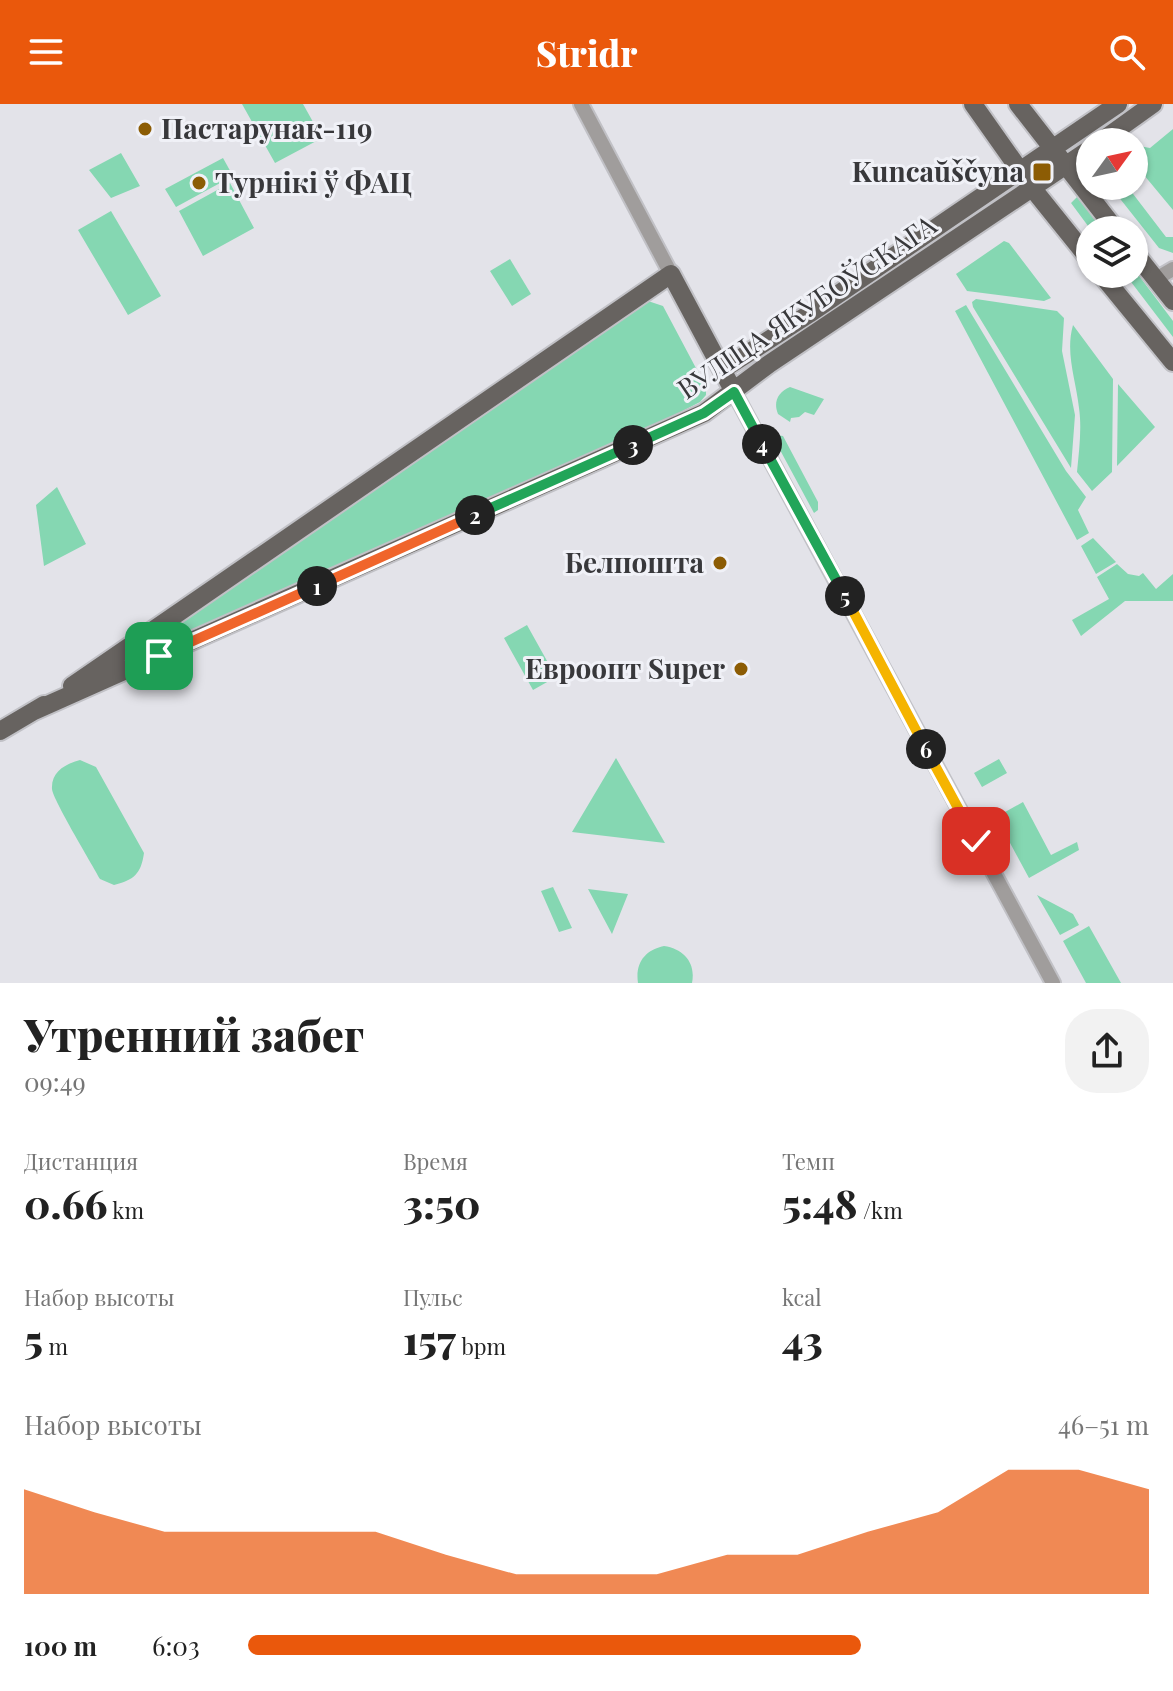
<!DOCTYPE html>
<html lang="ru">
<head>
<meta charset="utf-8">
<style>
  :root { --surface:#fff; --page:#f2f2f2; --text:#222; --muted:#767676; --accent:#ea580c }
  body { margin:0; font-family:"Playfair Display",serif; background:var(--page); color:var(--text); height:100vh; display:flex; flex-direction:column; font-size:30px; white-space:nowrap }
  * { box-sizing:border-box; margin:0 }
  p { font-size:26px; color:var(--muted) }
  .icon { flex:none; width:44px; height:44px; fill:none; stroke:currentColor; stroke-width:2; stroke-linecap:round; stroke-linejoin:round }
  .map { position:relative; height:879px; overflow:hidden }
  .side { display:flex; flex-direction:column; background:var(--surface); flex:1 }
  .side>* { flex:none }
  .needle { width:52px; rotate:57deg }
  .tools { position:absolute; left:1076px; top:24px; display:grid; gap:16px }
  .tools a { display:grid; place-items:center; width:72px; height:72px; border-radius:50%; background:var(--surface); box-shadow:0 2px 6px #0004; font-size:40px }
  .pin { position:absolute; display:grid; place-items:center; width:68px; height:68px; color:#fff; margin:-34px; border-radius:16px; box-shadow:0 4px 12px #0006 }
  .km { position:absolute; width:40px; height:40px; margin:-20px; border-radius:50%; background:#222; color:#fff; font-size:22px; line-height:40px; text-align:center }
  .round { display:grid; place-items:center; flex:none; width:84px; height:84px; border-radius:32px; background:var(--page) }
  .overview { display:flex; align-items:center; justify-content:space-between; height:136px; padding:0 24px }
  h1 { font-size:44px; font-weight:800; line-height:60px }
  .figures { display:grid; grid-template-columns:repeat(3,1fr); gap:12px; height:136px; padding:8px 24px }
  .figures div { display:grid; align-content:center }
  .figures b { font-size:40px; font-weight:800 }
  .figures small { font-size:22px; font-weight:400 }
  .figures p { font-size:22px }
  .chart { height:224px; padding:16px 24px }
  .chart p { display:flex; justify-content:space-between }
  .chart svg { width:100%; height:144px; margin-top:8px; fill:var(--accent); opacity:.7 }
  ul { padding:0 24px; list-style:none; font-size:26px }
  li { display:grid; grid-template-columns:128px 96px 1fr; align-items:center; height:60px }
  li i { height:20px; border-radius:10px; background:var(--accent) }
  header { display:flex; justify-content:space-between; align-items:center; height:104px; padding:0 24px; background:var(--accent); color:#fff; font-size:36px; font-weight:800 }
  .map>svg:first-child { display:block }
  .green { fill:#85d7b2 }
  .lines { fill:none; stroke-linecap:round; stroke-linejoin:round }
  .minor-casing { stroke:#c1c1c6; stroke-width:18 }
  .major-casing { stroke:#c1c1c6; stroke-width:22 }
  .minor { stroke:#a09d9c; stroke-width:14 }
  .major { stroke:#676360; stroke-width:18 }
  .split-1-casing { stroke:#fff; stroke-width:16 }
  .split-2-casing { stroke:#fff; stroke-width:16 }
  .split-3-casing { stroke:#fff; stroke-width:16 }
  .split-4-casing { stroke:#fff; stroke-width:16 }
  .split-5-casing { stroke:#fff; stroke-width:16 }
  .split-6-casing { stroke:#fff; stroke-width:16 }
  .split-7-casing { stroke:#fff; stroke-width:16 }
  .split-1 { stroke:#f0652b; stroke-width:10 }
  .split-2 { stroke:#f0652b; stroke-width:10 }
  .split-3 { stroke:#22a559; stroke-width:10 }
  .split-4 { stroke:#22a559; stroke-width:10 }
  .split-5 { stroke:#22a559; stroke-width:10 }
  .split-6 { stroke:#f5b400; stroke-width:10 }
  .split-7 { stroke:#f5b400; stroke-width:10 }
  .poi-dot { fill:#8c5c04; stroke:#f0f1f7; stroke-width:3 }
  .labels { text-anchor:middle; stroke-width:6; stroke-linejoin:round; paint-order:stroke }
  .poi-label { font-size:28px; font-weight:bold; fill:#38383b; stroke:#f0f1f7; text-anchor:end }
  .street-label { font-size:28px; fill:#38383b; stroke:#f0f1f7 }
</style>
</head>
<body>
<header><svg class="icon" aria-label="menu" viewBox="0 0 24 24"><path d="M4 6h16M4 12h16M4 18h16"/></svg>Stridr<svg class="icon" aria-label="search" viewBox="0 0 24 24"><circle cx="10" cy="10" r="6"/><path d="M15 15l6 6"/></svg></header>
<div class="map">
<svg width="1173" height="879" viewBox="0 0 1173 879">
  <rect width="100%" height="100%" fill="#e3e3e9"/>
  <path class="green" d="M 242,0 L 303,0 L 322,34 L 275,59 Z
    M 1173,25 L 1173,106 L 1134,59 L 1134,47 L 1139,42 L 1150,44 Z
    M 121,49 L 140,82 L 111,94 L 89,66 Z
    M 223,54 L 233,72 L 176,103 L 165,85 Z
    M 230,79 L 254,124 L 203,152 L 179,107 Z
    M 1110,82 L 1127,82 L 1166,133 L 1173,133 L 1173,149 L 1159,144 Z
    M 1077,93 L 1105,126 L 1091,126 L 1071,99 Z
    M 111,107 L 161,192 L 128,211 L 78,126 Z
    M 1004,137 L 1009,139 L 1051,194 L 1044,197 L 967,187 L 956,170 Z
    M 510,155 L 531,190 L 512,202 L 490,167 Z
    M 1134,165 L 1173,217 L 1173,233 L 1125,170 L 1134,170 Z
    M 976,195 L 1057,207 L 1064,214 L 1062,247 L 1075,311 L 1071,364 L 973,203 L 972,198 Z
    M 648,197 L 663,202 L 706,283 L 706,291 L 700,298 L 624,337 L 103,570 Z
    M 966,201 L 1066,367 L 1086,393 L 1078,406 L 1089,429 L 1077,436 L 955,207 Z
    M 1073,221 L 1113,275 L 1112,368 L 1092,387 L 1077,368 C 1079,347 1082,325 1079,304 C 1076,276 1065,249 1073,221 Z
    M 1118,280 L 1155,323 L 1117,362 Z
    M 790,283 L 824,295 L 814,311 L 805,308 L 799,313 L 791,314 L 790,318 L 778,310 C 773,298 778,288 790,283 Z
    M 776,331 L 783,332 L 818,398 L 818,406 L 814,409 L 773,333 Z
    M 57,383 L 86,440 L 44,462 L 36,401 Z
    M 1093,434 L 1116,458 L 1096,470 L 1081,442 Z
    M 1117,460 L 1128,470 L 1139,472 L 1143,469 L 1156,485 L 1173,470 L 1173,497 L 1125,497 L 1081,532 L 1072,516 L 1109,495 L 1097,473 Z
    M 527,521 L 556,573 L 533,586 L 504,534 Z
    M 616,654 L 665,739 L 572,728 Z
    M 999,655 L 1007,669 L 982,683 L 974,669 Z
    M 80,656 L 96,663 L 144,749 C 141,770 134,776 114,781 L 100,775 C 92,760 53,696 52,685 C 51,668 65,660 80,656 Z
    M 1023,698 L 1051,751 L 1077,738 L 1079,746 L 1029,774 L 996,713 Z
    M 553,783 L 572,824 L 559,828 L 541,787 Z
    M 588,785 L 628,790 L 612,830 Z
    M 1037,791 L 1073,810 L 1079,821 L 1060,831 Z
    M 1089,822 L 1121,879 L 1086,879 L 1063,837 Z
    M 664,842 C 684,845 696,859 692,879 L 638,879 C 635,859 645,846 664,842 Z"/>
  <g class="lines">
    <defs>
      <path id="minor" d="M 581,0 L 671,170
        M 1156,175 L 1173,165
        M 734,288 L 1053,879"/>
      <path id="major" d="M 973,0 L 1033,85 L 1090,156
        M 1018,0 L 1116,126
        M 1100,38 L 1153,0
        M 1134,148 L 1173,197
        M 1101,170 L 1173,258
        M 722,266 L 809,210 L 1118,0
        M 72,582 L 671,170 L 734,288
        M 34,607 L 704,309 L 769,260 L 1090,45
        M 0,627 L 44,601"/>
    </defs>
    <use href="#minor" class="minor-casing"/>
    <use href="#major" class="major-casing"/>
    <use href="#minor" class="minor"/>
    <use href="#major" class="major"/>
  </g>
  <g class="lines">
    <defs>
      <path id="split-1" d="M 159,552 L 317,482"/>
      <path id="split-2" d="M 317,482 L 475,411"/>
      <path id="split-3" d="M 475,411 L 633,341"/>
      <path id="split-4" d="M 633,341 L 704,309 L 734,288 L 762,340"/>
      <path id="split-5" d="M 762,340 L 845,492"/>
      <path id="split-6" d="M 845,492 L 926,645"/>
      <path id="split-7" d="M 926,645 L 976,737"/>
    </defs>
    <use href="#split-1" class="split-1-casing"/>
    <use href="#split-2" class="split-2-casing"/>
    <use href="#split-3" class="split-3-casing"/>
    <use href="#split-4" class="split-4-casing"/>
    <use href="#split-5" class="split-5-casing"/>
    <use href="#split-6" class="split-6-casing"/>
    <use href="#split-7" class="split-7-casing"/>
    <use href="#split-1" class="split-1"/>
    <use href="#split-2" class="split-2"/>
    <use href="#split-3" class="split-3"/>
    <use href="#split-4" class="split-4"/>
    <use href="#split-5" class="split-5"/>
    <use href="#split-6" class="split-6"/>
    <use href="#split-7" class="split-7"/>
  </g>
  <g class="poi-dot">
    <circle cx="145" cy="25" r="8"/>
    <rect x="1032" y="58" width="20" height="20" rx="4"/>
    <circle cx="199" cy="79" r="8"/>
    <circle cx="720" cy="459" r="8"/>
    <circle cx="741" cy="565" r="8"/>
  </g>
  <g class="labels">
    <g class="poi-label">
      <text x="161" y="35" text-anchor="start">Пастарунак-119</text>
      <text x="1024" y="78">Kuncaŭščyna</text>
      <text x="215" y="89" text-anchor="start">Турнікі ў ФАЦ</text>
      <text x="704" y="469">Белпошта</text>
      <text x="725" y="575">Евроопт Super</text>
    </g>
    <g class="street-label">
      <text transform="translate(807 203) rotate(-34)" y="10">ВУЛІЦА ЯКУБОЎСКАГА</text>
    </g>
  </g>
</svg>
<div class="tools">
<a><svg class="needle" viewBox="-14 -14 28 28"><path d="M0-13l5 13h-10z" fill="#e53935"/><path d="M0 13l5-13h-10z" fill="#767676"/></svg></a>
<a><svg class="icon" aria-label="layers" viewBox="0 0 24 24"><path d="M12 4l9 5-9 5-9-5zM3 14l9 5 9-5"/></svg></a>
</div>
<div class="pin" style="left:159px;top:552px;background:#1e9e55"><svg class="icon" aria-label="arrive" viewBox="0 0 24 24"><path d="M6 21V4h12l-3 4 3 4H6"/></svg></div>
<div class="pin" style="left:976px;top:737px;background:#d93025"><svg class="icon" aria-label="check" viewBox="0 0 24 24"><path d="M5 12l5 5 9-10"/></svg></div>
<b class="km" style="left:317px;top:482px">1</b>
<b class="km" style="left:475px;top:411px">2</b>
<b class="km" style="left:633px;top:341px">3</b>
<b class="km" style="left:762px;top:340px">4</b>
<b class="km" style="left:845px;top:492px">5</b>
<b class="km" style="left:926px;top:645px">6</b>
</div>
<section class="side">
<div class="overview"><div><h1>Утренний забег</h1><p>09:49</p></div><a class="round"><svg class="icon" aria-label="share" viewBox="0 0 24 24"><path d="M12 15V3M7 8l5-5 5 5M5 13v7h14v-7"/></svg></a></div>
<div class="figures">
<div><p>Дистанция</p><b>0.66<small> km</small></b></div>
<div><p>Время</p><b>3:50</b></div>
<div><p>Темп</p><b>5:48<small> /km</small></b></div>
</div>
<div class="figures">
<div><p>Набор высоты</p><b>5<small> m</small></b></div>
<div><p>Пульс</p><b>157<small> bpm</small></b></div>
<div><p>kcal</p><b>43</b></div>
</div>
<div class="chart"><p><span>Набор высоты</span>46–51 m</p>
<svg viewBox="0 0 160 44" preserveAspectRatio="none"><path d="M0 44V12L10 19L20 25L30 25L40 25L50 25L60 32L70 38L80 38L90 38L100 32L110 32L120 25L130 19L140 6L150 6L160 12V44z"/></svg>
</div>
<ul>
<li><b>100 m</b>6:03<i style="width:68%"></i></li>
</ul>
</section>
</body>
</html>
